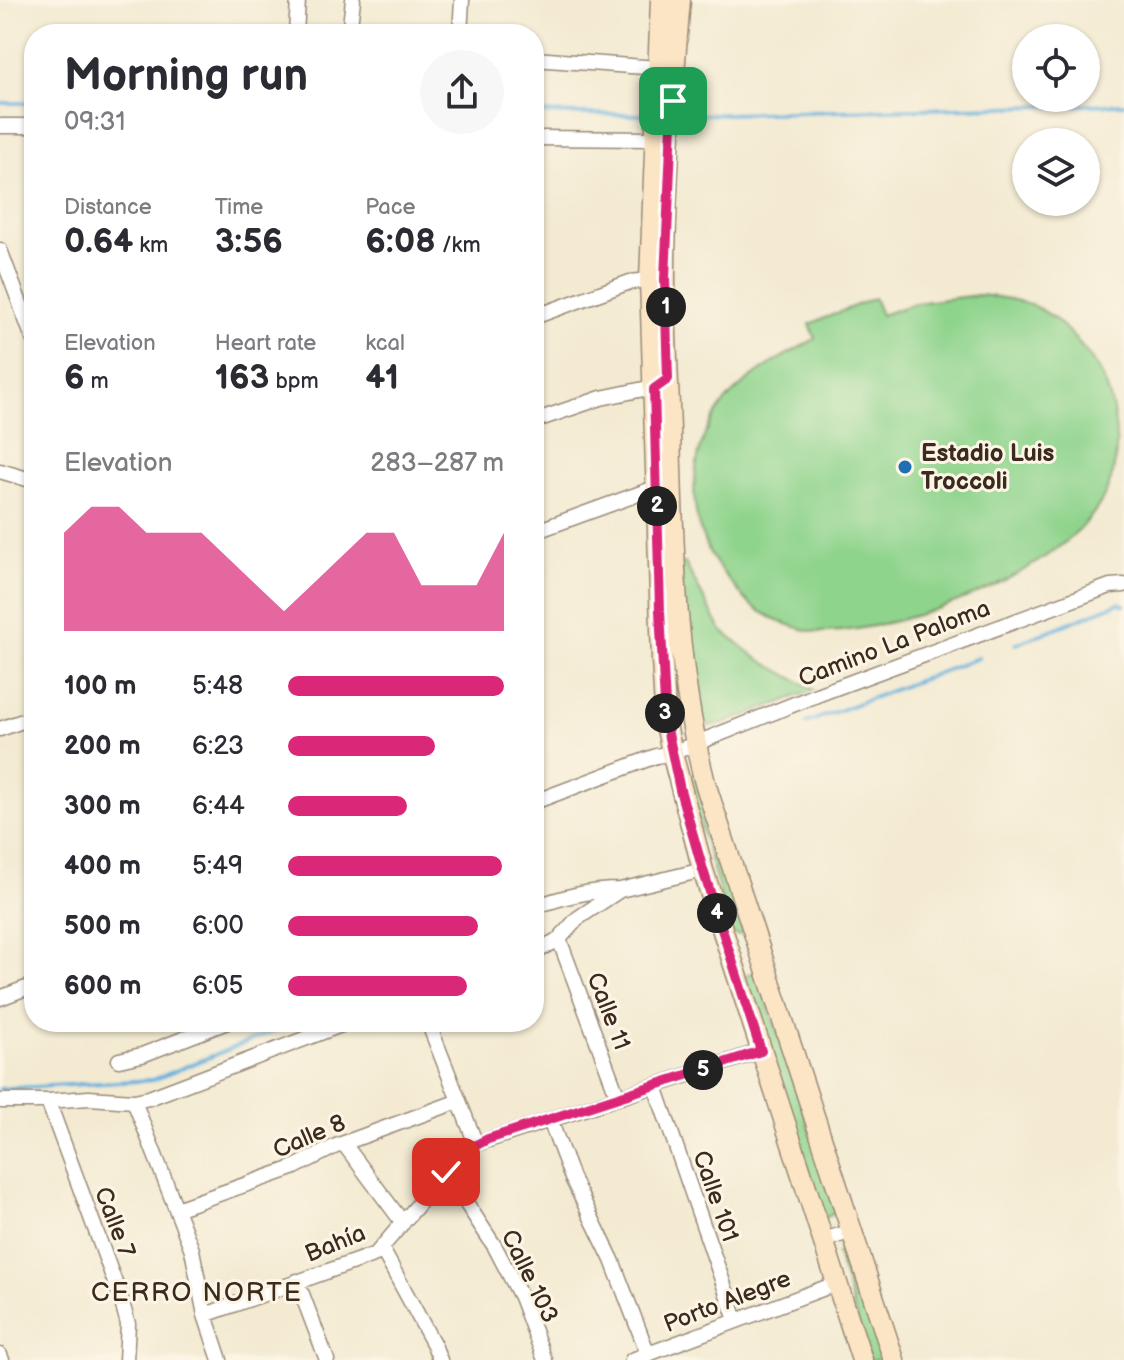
<!DOCTYPE html>
<html lang="en">
<head>
<meta charset="utf-8">
<style>
  :root { --surface:#fff; --page:#f7f7f7; --text:#2b2b33; --muted:#7c7c81; --accent:#db2777 }
  body { margin:0; font-family:"Balsamiq Sans",sans-serif; background:var(--page); color:var(--text); height:100vh; display:flex; flex-direction:column; font-size:30px; white-space:nowrap }
  * { box-sizing:border-box; margin:0 }
  p { font-size:26px; color:var(--muted) }
  .icon { flex:none; width:44px; height:44px; fill:none; stroke:currentColor; stroke-width:2; stroke-linecap:round; stroke-linejoin:round }
  .map { position:relative; flex:1; overflow:hidden }
  .drawer { position:absolute; left:24px; top:24px; width:520px; height:1008px; display:flex; flex-direction:column; background:var(--surface); border-radius:32px; box-shadow:0 2px 6px #0004 }
  .drawer>* { flex:none }
  .buttons { position:absolute; left:1012px; top:24px; display:grid; gap:16px }
  .buttons a { display:grid; place-items:center; width:88px; height:88px; border-radius:50%; background:var(--surface); box-shadow:0 2px 6px #0004; font-size:40px }
  .pin { position:absolute; display:grid; place-items:center; width:68px; height:68px; color:#fff; margin:-34px; border-radius:16px; box-shadow:0 4px 12px #0006 }
  .km { position:absolute; width:40px; height:40px; margin:-20px; border-radius:50%; background:#222; color:#fff; font-size:22px; line-height:40px; text-align:center }
  .round { display:grid; place-items:center; flex:none; width:84px; height:84px; border-radius:42px; background:var(--page) }
  .summary { display:flex; align-items:center; justify-content:space-between; height:136px; padding:0 40px }
  h1 { font-size:44px; font-weight:600; line-height:60px }
  .metrics { display:grid; grid-template-columns:repeat(3,1fr); gap:12px; height:136px; padding:8px 40px }
  .metrics div { display:grid; align-content:center }
  .metrics b { font-size:34px; font-weight:600 }
  .metrics small { font-size:22px; font-weight:400 }
  .metrics p { font-size:22px }
  .chart { height:224px; padding:16px 40px }
  .chart p { display:flex; justify-content:space-between }
  .chart svg { width:100%; height:144px; margin-top:8px; fill:var(--accent); opacity:.7 }
  ul { padding:0 40px; list-style:none; font-size:26px }
  li { display:grid; grid-template-columns:128px 96px 1fr; align-items:center; height:60px }
  li i { height:20px; border-radius:10px; background:var(--accent) }
  .map>svg:first-child { display:block }
  .green { fill:#8fd48d; stroke:#657f56; stroke-width:2 }
  .lines { fill:none; stroke-linecap:round; stroke-linejoin:round }
  .stream { stroke:#64b0dd; stroke-width:4 }
  .street-casing { stroke:#978a78; stroke-width:17 }
  .secondary-casing { stroke:#978a78; stroke-width:23 }
  .street { stroke:#fff; stroke-width:14 }
  .secondary { stroke:#fce5c4; stroke-width:20 }
  .route-casing { stroke:#fff; stroke-width:16 }
  .route { stroke:#db2777; stroke-width:10 }
  .poi-dot { fill:#1f6fb2; stroke:#fcf5e5; stroke-width:3 }
  .labels { text-anchor:middle; stroke-width:6; stroke-linejoin:round; paint-order:stroke }
  .poi-label { font-size:24px; font-weight:bold; fill:#3b2a1e; stroke:#fcf5e5; text-anchor:start }
  .street-label { font-size:24px; fill:#3b2a1e; stroke:#fcf5e5 }
  .neighbourhood-label { font-size:26px; letter-spacing:2px; fill:#3b2a1e; stroke:#fcf5e5 }
</style>
</head>
<body>
<div class="map">
<svg width="1124" height="1360" viewBox="0 0 1124 1360">
  <rect width="100%" height="100%" fill="#fcf5e5"/>
  <filter id="ink" filterUnits="userSpaceOnUse"><feTurbulence type="fractalNoise" baseFrequency=".0125" numOctaves="2"/><feDisplacementMap in="SourceGraphic" scale="16" xChannelSelector="R" yChannelSelector="G"/><feConvolveMatrix kernelMatrix="1 2 1 2 8 2 1 2 1" color-interpolation-filters="sRGB"/></filter>
  <filter id="wash" filterUnits="userSpaceOnUse"><feTurbulence type="fractalNoise" baseFrequency=".006" numOctaves="4" result="noise"/><feDisplacementMap in="SourceGraphic" scale="32" xChannelSelector="R" yChannelSelector="G"/><feGaussianBlur stdDeviation="1.8" result="paint"/><feColorMatrix in="noise" values="0 0 0 0 0 0 0 0 0 0 0 0 0 0 0 0 0 1.4 0 .05"/><feComposite in="paint" operator="in"/></filter>
  <g filter="url(#wash)">
    <rect width="100%" height="100%" fill="#f3ead1"/>
    <path class="green" d="M 978,295 C 1036,300 1053,310 1089,356 C 1103,374 1111,395 1114,417 C 1119,447 1116,478 1099,505 C 1055,575 907,629 826,632 C 802,633 760,616 744,598 C 732,584 720,571 711,555 C 682,502 692,433 734,392 C 758,370 787,354 815,339 L 810,324 L 874,298 L 881,315 L 916,303 Z
      M 679,563 L 685,563 L 721,630 L 757,658 L 814,690 L 719,725 L 709,726 L 701,721 Z
      M 689,774 L 695,776 L 744,928 L 740,935 L 732,934 L 686,776 Z
      M 757,972 L 837,1211 L 827,1217 L 824,1217 L 745,977 L 748,974 Z
      M 846,1249 L 850,1250 L 885,1360 L 869,1360 L 837,1253 Z"/>
    <g class="lines">
      <path class="stream" d="M 0,103 L 34,103
        M 534,113 L 643,115
        M 682,115 L 1124,104
        M 1016,644 L 1119,603 L 1124,605
        M 806,723 L 978,658
        M 534,927 L 536,927
        M 0,1089 L 153,1080 L 296,1022"/>
    </g>
  </g>
  <g filter="url(#ink)">
    <g class="lines">
      <defs>
        <path id="street" d="M 296,34 L 298,0
          M 349,34 L 353,0
          M 460,34 L 462,0
          M 534,59 L 658,68
          M 0,126 L 34,126
          M 534,138 L 654,139
          M 0,250 L 34,341
          M 534,317 L 630,282 L 659,279
          M 534,421 L 601,398 L 658,386
          M 0,471 L 34,481
          M 534,532 L 663,485
          M 0,729 L 34,717
          M 534,802 L 656,756 L 672,753 L 822,693 L 1110,586 L 1124,585
          M 534,907 C 563,897 589,890 620,890
          M 559,939 L 618,1097
          M 534,953 L 559,939 L 578,918 L 620,890 L 703,870
          M 0,998 L 34,985
          M 428,1022 L 476,1144
          M 119,1060 L 142,1055 L 227,1022
          M 655,1086 L 736,1320
          M 0,1101 L 48,1101 L 89,1098 L 134,1101 L 149,1098 L 349,1022
          M 48,1101 L 121,1299 L 128,1324 L 126,1360
          M 134,1101 L 192,1250 L 205,1315 L 220,1360
          M 550,1120 L 572,1178 L 612,1260 L 648,1354
          M 344,1144 L 403,1223
          M 446,1172 L 495,1247 L 521,1297 L 545,1360
          M 176,1209 L 293,1168 L 336,1146 L 459,1101
          M 824,1240 L 852,1231
          M 382,1249 L 434,1345 L 440,1360
          M 297,1281 L 327,1360
          M 205,1315 L 376,1254 L 458,1158 L 476,1144 L 761,1051
          M 0,1355 L 2,1360
          M 632,1360 L 838,1283"/>
        <path id="secondary" d="M 661,0 L 650,279 L 662,661 L 666,724 L 672,753 L 703,870 L 862,1360
          M 680,0 C 672,92 665,186 665,278 C 665,328 668,379 670,429 C 673,552 675,664 705,783 L 894,1360"/>
      </defs>
      <use href="#street" class="street-casing"/>
      <use href="#secondary" class="secondary-casing"/>
      <use href="#street" class="street"/>
      <use href="#secondary" class="secondary"/>
    </g>
  </g>
  <g class="lines" filter="url(#ink)">
    <defs>
      <path id="route" d="M 446,1172 L 468,1149 L 488,1139 L 761,1051 L 703,870 L 680,790 L 666,724 L 660,611 L 654,389 L 668,379 L 665,279 L 673,101"/>
    </defs>
    <use href="#route" class="route-casing"/>
    <use href="#route" class="route"/>
  </g>
  <circle class="poi-dot" cx="905" cy="467" r="8"/>
  <g class="labels">
    <g class="poi-label">
      <text x="921" y="461">Estadio Luis<tspan x="921" dy="28">Troccoli</tspan></text>
    </g>
    <g class="street-label">
      <text transform="translate(894 643) rotate(-21)" y="8">Camino La Paloma</text>
      <text transform="translate(609 1011) rotate(69)" y="8">Calle 11</text>
      <text transform="translate(309 1136) rotate(-23)" y="8">Calle 8</text>
      <text transform="translate(716 1196) rotate(71)" y="8">Calle 101</text>
      <text transform="translate(115 1222) rotate(69)" y="8">Calle 7</text>
      <text transform="translate(335 1243) rotate(-22)" y="8">Bahía</text>
      <text transform="translate(530 1276) rotate(64)" y="8">Calle 103</text>
      <text transform="translate(727 1301) rotate(-21)" y="8">Porto Alegre</text>
    </g>
    <g class="neighbourhood-label">
      <text x="197" y="1301">CERRO NORTE</text>
    </g>
  </g>
</svg>
<div class="buttons">
<a><svg class="icon" aria-label="locate" viewBox="0 0 24 24"><circle cx="12" cy="12" r="6"/><path d="M12 2v4M12 18v4M2 12h4M18 12h4"/></svg></a>
<a><svg class="icon" aria-label="layers" viewBox="0 0 24 24"><path d="M12 4l9 5-9 5-9-5zM3 14l9 5 9-5"/></svg></a>
</div>
<div class="pin" style="left:673px;top:101px;background:#1e9e55"><svg class="icon" aria-label="arrive" viewBox="0 0 24 24"><path d="M6 21V4h12l-3 4 3 4H6"/></svg></div>
<div class="pin" style="left:446px;top:1172px;background:#d93025"><svg class="icon" aria-label="check" viewBox="0 0 24 24"><path d="M5 12l5 5 9-10"/></svg></div>
<b class="km" style="left:666px;top:307px">1</b>
<b class="km" style="left:657px;top:506px">2</b>
<b class="km" style="left:665px;top:713px">3</b>
<b class="km" style="left:717px;top:913px">4</b>
<b class="km" style="left:703px;top:1070px">5</b>
<section class="drawer">
<div class="summary"><div><h1>Morning run</h1><p>09:31</p></div><a class="round"><svg class="icon" aria-label="share" viewBox="0 0 24 24"><path d="M12 15V3M7 8l5-5 5 5M5 13v7h14v-7"/></svg></a></div>
<div class="metrics">
<div><p>Distance</p><b>0.64<small> km</small></b></div>
<div><p>Time</p><b>3:56</b></div>
<div><p>Pace</p><b>6:08<small> /km</small></b></div>
</div>
<div class="metrics">
<div><p>Elevation</p><b>6<small> m</small></b></div>
<div><p>Heart rate</p><b>163<small> bpm</small></b></div>
<div><p>kcal</p><b>41</b></div>
</div>
<div class="chart"><p><span>Elevation</span>283–287 m</p>
<svg viewBox="0 0 160 44" preserveAspectRatio="none"><path d="M0 44V14L10 6L20 6L30 14L40 14L50 14L60 22L70 30L80 38L90 30L100 22L110 14L120 14L130 30L140 30L150 30L160 14V44z"/></svg>
</div>
<ul>
<li><b>100 m</b>5:48<i style="width:100%"></i></li>
<li><b>200 m</b>6:23<i style="width:68%"></i></li>
<li><b>300 m</b>6:44<i style="width:55%"></i></li>
<li><b>400 m</b>5:49<i style="width:99%"></i></li>
<li><b>500 m</b>6:00<i style="width:88%"></i></li>
<li><b>600 m</b>6:05<i style="width:83%"></i></li>
</ul>
</section>
</div>
</body>
</html>
